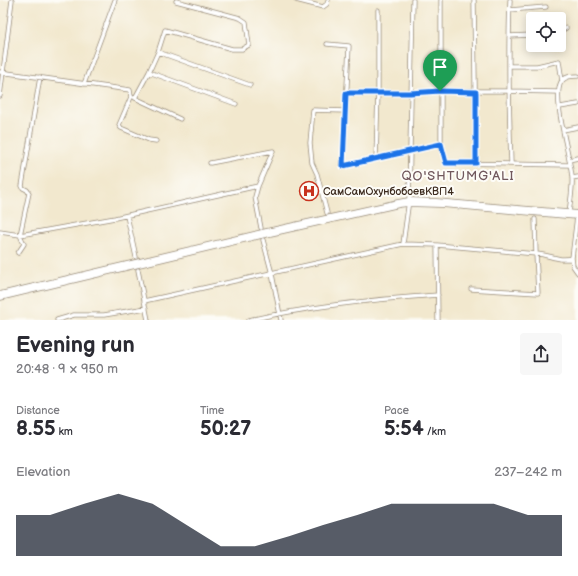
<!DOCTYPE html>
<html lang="en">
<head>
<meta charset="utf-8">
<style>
  :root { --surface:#fff; --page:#f7f7f7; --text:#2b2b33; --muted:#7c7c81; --accent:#111827 }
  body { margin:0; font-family:"Balsamiq Sans",sans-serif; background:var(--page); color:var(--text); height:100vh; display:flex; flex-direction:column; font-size:15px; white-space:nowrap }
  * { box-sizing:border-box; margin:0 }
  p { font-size:13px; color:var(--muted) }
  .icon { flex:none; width:22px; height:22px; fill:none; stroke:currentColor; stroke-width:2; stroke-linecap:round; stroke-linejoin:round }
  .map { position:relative; height:320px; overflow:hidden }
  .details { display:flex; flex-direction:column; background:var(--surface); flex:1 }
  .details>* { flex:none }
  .controls { position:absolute; left:526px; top:12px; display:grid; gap:8px }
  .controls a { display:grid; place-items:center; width:40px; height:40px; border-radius:4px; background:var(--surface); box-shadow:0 2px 10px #0003; font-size:20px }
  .pin { position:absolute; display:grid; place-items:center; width:34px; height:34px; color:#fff; margin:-41px -17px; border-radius:50% 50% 50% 0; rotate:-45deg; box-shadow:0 0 4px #0007 }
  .pin .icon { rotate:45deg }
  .round { display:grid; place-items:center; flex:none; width:42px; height:42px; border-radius:4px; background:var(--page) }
  .headline { display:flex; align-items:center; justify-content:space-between; height:68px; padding:0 16px }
  h1 { font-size:22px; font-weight:600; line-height:30px }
  .metrics { display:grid; grid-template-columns:repeat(3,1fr); gap:6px; height:68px; padding:4px 16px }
  .metrics div { display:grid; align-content:center }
  .metrics b { font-size:20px; font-weight:600 }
  .metrics small { font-size:11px; font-weight:400 }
  .metrics p { font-size:11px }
  .chart { height:112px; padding:8px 16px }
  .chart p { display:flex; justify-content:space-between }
  .chart svg { width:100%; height:72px; margin-top:4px; fill:var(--accent); opacity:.7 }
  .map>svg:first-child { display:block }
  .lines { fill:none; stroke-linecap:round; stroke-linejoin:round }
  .minor-casing { stroke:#968976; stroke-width:5 }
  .major-casing { stroke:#968976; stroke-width:5.5 }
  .highway-casing { stroke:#968976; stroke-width:6 }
  .minor { stroke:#fff; stroke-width:3.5 }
  .major { stroke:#fff; stroke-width:4 }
  .highway { stroke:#fff; stroke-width:5 }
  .route-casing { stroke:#fff; stroke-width:8 }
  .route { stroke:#1a73e8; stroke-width:5 }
  .labels { text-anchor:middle; stroke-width:4; stroke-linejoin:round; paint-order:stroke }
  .poi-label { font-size:11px; fill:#3b2a1e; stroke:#fdfcf7; text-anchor:start }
  .quarter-label { font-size:13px; letter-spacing:1px; fill:#71585d; stroke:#fdfcf7 }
</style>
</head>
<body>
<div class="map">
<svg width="578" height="320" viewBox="0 0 578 320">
  <rect width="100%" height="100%" fill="#fdfcf7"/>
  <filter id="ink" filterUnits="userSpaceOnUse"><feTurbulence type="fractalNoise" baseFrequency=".025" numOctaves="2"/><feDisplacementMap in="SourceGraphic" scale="8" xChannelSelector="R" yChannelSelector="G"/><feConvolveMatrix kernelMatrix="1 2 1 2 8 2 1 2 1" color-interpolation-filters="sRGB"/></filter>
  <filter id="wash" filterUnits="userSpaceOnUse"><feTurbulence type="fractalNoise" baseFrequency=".012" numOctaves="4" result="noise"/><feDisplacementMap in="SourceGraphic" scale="16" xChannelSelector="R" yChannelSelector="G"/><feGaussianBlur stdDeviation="0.9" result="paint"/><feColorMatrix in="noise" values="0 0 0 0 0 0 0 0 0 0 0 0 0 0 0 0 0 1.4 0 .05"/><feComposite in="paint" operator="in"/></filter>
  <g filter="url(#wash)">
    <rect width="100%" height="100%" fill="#f2e8ce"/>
  </g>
  <g filter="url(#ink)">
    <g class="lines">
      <defs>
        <path id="minor" d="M 296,0 L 323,7 L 327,4 L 328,0
          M 474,0 L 476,163
          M 510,0 C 508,55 509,109 511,163
          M 176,1 L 240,18 L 246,22 L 249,45 L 242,49 L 232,49 L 165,30 L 158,52 L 250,85
          M 510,10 L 546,7
          M 559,32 L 566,28
          M 509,36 L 533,35
          M 327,44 L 349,46 L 343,166 L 441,144 L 441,0
          M 158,52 L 149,72 L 236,104
          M 509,66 L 537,66 L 559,61 L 562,81
          M 0,72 L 130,90 L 131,97
          M 149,72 L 135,98 L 180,119
          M 84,84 L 115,0
          M 346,93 L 410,93 L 440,91 L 508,91 L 558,92
          M 0,96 L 12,0
          M 132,97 L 131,97 L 119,125 L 121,128 L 149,140 L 156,141
          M 560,107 L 578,104
          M 563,130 L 578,127
          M 441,144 L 446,163 L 570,165
          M 376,158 L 378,92 L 378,10
          M 569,160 L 578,158
          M 210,163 L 273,151 L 258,186 L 255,197 L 261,228
          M 572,178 L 578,177
          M 327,213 L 317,174 L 312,163 L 310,143 L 313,110 L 345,111
          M 569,214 C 570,202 573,189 572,177 C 570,155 552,99 561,82 C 565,76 572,76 578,76
          M 127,216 L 136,257
          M 577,216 L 572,258 L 573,266 L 578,273
          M 535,219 L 536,254 C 548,254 559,262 572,258
          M 0,232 L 20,235 L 29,193 L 27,190 L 23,188 L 22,186 L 40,77
          M 263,240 L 272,274 L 281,320
          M 403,244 L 409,200 L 413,0
          M 437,245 L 438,320
          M 18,253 L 24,244 L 20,235 L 115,218 L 258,186
          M 138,270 L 148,320
          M 144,301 L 403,244 L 437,245 L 536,254 L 538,293 L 471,289
          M 57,320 L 74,315 L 104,315 L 146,308
          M 249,320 C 311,306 375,299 438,295"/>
        <path id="major" d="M 0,294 L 262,232 L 398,202 L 409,200 L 436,201 L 578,213
          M 0,298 L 261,236 L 399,205 L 408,204 L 442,205 L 578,217"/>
        <path id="highway" d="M 577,217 L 578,217"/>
      </defs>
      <use href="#minor" class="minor-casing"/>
      <use href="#major" class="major-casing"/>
      <use href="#highway" class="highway-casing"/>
      <use href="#minor" class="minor"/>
      <use href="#major" class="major"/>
      <use href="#highway" class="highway"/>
    </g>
  </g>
  <g class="lines" filter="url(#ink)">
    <defs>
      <path id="route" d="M 440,91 L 476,92 L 476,163 L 446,163 L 441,144 L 343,166 L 346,93 L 410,93 Z"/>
    </defs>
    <use href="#route" class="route-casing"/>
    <use href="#route" class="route"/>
  </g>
  <defs>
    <symbol id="hospital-ring" viewBox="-11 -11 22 22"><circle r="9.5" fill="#fdfcf7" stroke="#c8321e" stroke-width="1.5"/><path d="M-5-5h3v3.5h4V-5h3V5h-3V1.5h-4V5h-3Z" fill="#c8321e"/></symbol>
  </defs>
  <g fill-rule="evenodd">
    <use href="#hospital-ring" x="298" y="180" width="22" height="22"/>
  </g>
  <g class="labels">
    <g class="poi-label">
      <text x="323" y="195">СамСамОхунбобоевКВП4</text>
    </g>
    <g class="quarter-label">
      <text x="458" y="180">QO'SHTUMG'ALI</text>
    </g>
  </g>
</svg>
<div class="controls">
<a><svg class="icon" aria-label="locate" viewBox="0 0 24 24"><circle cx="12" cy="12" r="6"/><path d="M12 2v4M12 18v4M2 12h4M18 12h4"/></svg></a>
</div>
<div class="pin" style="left:440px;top:91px;background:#1e9e55"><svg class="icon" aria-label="arrive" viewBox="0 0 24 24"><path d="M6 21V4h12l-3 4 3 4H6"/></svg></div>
</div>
<section class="details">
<div class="headline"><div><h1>Evening run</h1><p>20:48 · 9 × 950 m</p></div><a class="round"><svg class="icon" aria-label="share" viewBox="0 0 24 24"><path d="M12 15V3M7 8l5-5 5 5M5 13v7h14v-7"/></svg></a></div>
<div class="metrics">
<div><p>Distance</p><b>8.55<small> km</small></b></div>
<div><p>Time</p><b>50:27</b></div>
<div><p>Pace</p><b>5:54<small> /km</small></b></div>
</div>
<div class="chart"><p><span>Elevation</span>237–242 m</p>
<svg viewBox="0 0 160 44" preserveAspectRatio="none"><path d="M0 44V19L10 19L20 12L30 6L40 12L50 25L60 38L70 38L80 32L90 25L100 19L110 12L120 12L130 12L140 12L150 19L160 19V44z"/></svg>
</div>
</section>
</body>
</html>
